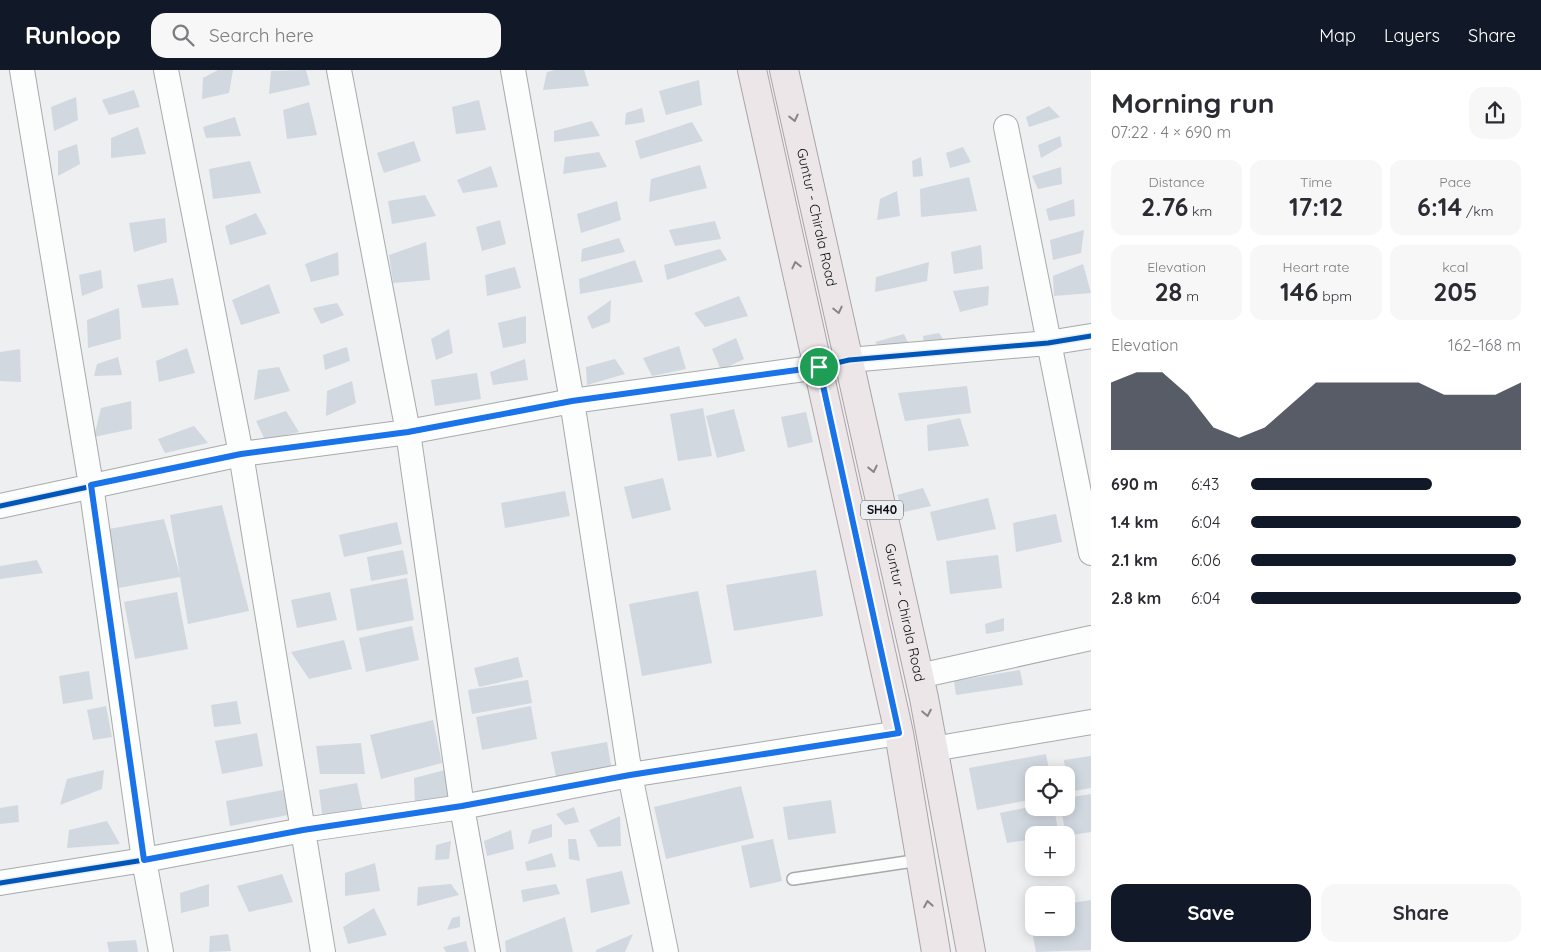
<!DOCTYPE html>
<html lang="en">
<head>
<meta charset="utf-8">
<style>
  :root { --surface:#fff; --page:#f7f7f7; --text:#2b2b33; --muted:#7c7c81; --accent:#111827 }
  body { margin:0; font-family:Quicksand,sans-serif; background:var(--page); color:var(--text); height:100vh; display:flex; flex-direction:column; font-size:19px; white-space:nowrap }
  * { box-sizing:border-box; margin:0 }
  p { font-size:16px; color:var(--muted) }
  .icon { flex:none; width:28px; height:28px; fill:none; stroke:currentColor; stroke-width:2; stroke-linecap:round; stroke-linejoin:round }
  .map { position:relative; flex:1; overflow:hidden }
  .drawer { display:flex; flex-direction:column; background:var(--surface); width:450px }
  .drawer>* { flex:none }
  .fabs { position:absolute; left:1025px; top:696px; display:grid; gap:10px }
  .fabs a { display:grid; place-items:center; width:50px; height:50px; border-radius:10px; background:var(--surface); box-shadow:0 2px 12px #0003; font-size:25px }
  .pin { position:absolute; display:grid; place-items:center; width:42px; height:42px; color:#fff; margin:-21px; border:2px solid #fff; border-radius:50%; box-shadow:0 1px 5px #0007 }
  .round { display:grid; place-items:center; flex:none; width:52px; height:52px; border-radius:15px; background:var(--page) }
  .headline { display:flex; align-items:center; justify-content:space-between; height:85px; padding:0 20px }
  h1 { font-size:28px; font-weight:700; line-height:38px }
  .figures { display:grid; grid-template-columns:repeat(3,1fr); gap:8px; height:85px; padding:5px 20px }
  .figures div { display:grid; align-content:center; border-radius:12px; background:var(--page); text-align:center }
  .figures b { font-size:25px; font-weight:700 }
  .figures small { font-size:14px; font-weight:400 }
  .figures p { font-size:14px }
  .chart { height:140px; padding:10px 20px }
  .chart p { display:flex; justify-content:space-between }
  .chart svg { width:100%; height:90px; margin-top:5px; fill:var(--accent); opacity:.7 }
  .primary-button { display:flex; gap:10px; margin-top:auto; padding:10px 20px }
  .primary-button a { flex:1; height:58px; border-radius:15px; background:var(--accent); color:#fff; font-size:20px; font-weight:700; line-height:58px; text-align:center }
  .primary-button a+a { background:var(--page); color:var(--text) }
  ul { padding:0 20px; list-style:none; font-size:16px }
  li { display:grid; grid-template-columns:80px 60px 1fr; align-items:center; height:38px }
  li i { height:12px; border-radius:6px; background:var(--accent) }
  header { display:flex; align-items:center; gap:30px; box-sizing:border-box; height:70px; padding:0 25px; background:var(--accent); color:#fff }
  header strong { font-size:24px }
  nav { display:flex; gap:28px; margin-inline-start:auto; font-size:18px }
  .search { width:350px; height:45px; background:var(--page); display:flex; align-items:center; gap:12px; box-sizing:border-box; padding:0 18px; border-radius:15px; color:var(--muted); font-size:19px }
  main { display:flex; flex:1; min-height:0 }
  .map>svg:first-child { display:block }
  .building { fill:#d2d8e0 }
  .lines { fill:none; stroke-linecap:round; stroke-linejoin:round }
  .lane-casing { stroke:#a8a9ab; stroke-width:14 }
  .street-casing { stroke:#a8a9ab; stroke-width:26 }
  .primary-casing { stroke:#ada3a7; stroke-width:30 }
  .lane { stroke:#fcfdfd; stroke-width:11 }
  .street { stroke:#fcfdfd; stroke-width:24 }
  .primary { stroke:#ece6e8; stroke-width:28 }
  .cycleway-casing { stroke:#eceef2; stroke-width:8 }
  .cycleway { stroke:#0057b8; stroke-width:5 }
  .oneway { stroke:#888586 }
  .route-casing { stroke:#fff; stroke-width:10 }
  .route { stroke:#1a73e8; stroke-width:6 }
  .labels { text-anchor:middle; stroke-width:4.5; stroke-linejoin:round; paint-order:stroke }
  .shield { fill:#eceef2; stroke:#505153; stroke-width:1 }
  .shield-label { font-size:12px; font-weight:bold; fill:#0d0e0f }
  .street-label { font-size:14px; fill:#0d0e0f; stroke:#eceef2 }
</style>
</head>
<body>
<header>
<strong>Runloop</strong>
<div class="search"><svg class="icon" aria-label="search" viewBox="0 0 24 24"><circle cx="10" cy="10" r="6"/><path d="M15 15l6 6"/></svg>Search here</div>
<nav><a>Map</a><a>Layers</a><a>Share</a></nav>
</header>
<main>
<div class="map">
<svg width="1091" height="882" viewBox="0 0 1091 882">
  <rect width="100%" height="100%" fill="#edeff1"/>
  <path class="building" d="M 218,0 L 233,0 L 229,23 L 202,29 L 203,8 Z
    M 306,0 L 310,15 L 269,24 L 271,1 Z
    M 555,0 L 584,0 L 589,16 L 543,20 L 547,2 Z
    M 699,10 L 702,35 L 666,45 L 659,21 Z
    M 134,20 L 140,37 L 109,45 L 102,30 Z
    M 76,27 L 78,50 L 54,61 L 51,37 Z
    M 479,30 L 486,60 L 456,64 L 452,37 Z
    M 309,32 L 317,65 L 287,69 L 283,40 Z
    M 1049,36 L 1060,47 L 1029,57 L 1026,47 Z
    M 642,38 L 645,52 L 625,55 L 626,43 Z
    M 235,47 L 241,66 L 206,68 L 203,57 Z
    M 592,51 L 600,66 L 554,72 L 554,61 Z
    M 692,52 L 703,71 L 640,89 L 635,71 Z
    M 138,57 L 146,84 L 111,88 L 111,68 Z
    M 1060,66 L 1062,76 L 1041,88 L 1038,75 Z
    M 414,71 L 421,91 L 384,103 L 377,83 Z
    M 77,74 L 80,94 L 58,106 L 58,81 Z
    M 963,77 L 971,92 L 950,98 L 946,83 Z
    M 599,82 L 607,97 L 563,104 L 565,87 Z
    M 921,87 L 923,106 L 913,107 L 912,91 Z
    M 250,91 L 261,123 L 213,129 L 209,99 Z
    M 700,95 L 707,118 L 649,132 L 651,109 Z
    M 491,96 L 498,117 L 463,123 L 457,110 Z
    M 1061,97 L 1062,114 L 1038,119 L 1032,106 Z
    M 969,107 L 977,141 L 921,147 L 920,119 Z
    M 897,121 L 900,146 L 877,150 L 880,129 Z
    M 425,125 L 436,146 L 392,154 L 388,131 Z
    M 1074,129 L 1075,146 L 1049,151 L 1046,139 Z
    M 617,131 L 621,150 L 581,163 L 577,144 Z
    M 256,143 L 267,164 L 230,175 L 225,156 Z
    M 165,148 L 167,172 L 134,182 L 129,153 Z
    M 500,150 L 506,174 L 482,181 L 476,157 Z
    M 715,151 L 721,169 L 675,176 L 669,160 Z
    M 1084,160 L 1081,183 L 1053,190 L 1050,170 Z
    M 619,168 L 625,182 L 581,192 L 582,179 Z
    M 426,172 L 430,210 L 393,213 L 389,185 Z
    M 981,175 L 983,199 L 954,204 L 951,182 Z
    M 720,179 L 727,190 L 667,210 L 664,195 Z
    M 338,182 L 339,205 L 311,212 L 305,194 Z
    M 635,190 L 643,212 L 580,224 L 579,209 Z
    M 929,192 L 927,211 L 875,222 L 876,207 Z
    M 1083,194 L 1091,223 L 1054,226 L 1053,206 Z
    M 515,197 L 521,218 L 487,226 L 485,205 Z
    M 101,200 L 103,218 L 82,226 L 79,205 Z
    M 173,208 L 179,235 L 142,238 L 137,215 Z
    M 269,214 L 280,243 L 241,255 L 232,230 Z
    M 989,216 L 988,235 L 960,242 L 953,221 Z
    M 739,226 L 748,246 L 705,257 L 694,243 Z
    M 611,230 L 610,252 L 592,259 L 587,247 Z
    M 337,233 L 344,245 L 321,254 L 313,238 Z
    M 119,238 L 121,269 L 88,278 L 87,250 Z
    M 526,246 L 526,273 L 503,278 L 498,253 Z
    M 449,259 L 453,283 L 436,290 L 431,269 Z
    M 939,263 L 945,272 L 924,274 L 923,266 Z
    M 904,264 L 909,274 L 881,279 L 875,272 Z
    M 736,268 L 744,289 L 721,300 L 712,279 Z
    M 679,276 L 686,299 L 652,306 L 643,288 Z
    M 347,277 L 350,291 L 325,300 L 323,285 Z
    M 187,278 L 195,303 L 159,312 L 156,291 Z
    M 20,279 L 21,312 L 0,311 L 0,282 Z
    M 118,287 L 122,305 L 94,306 L 97,294 Z
    M 525,289 L 528,310 L 493,315 L 490,302 Z
    M 615,289 L 625,304 L 587,315 L 586,297 Z
    M 279,297 L 290,321 L 254,330 L 258,300 Z
    M 477,303 L 481,329 L 435,336 L 431,310 Z
    M 352,311 L 356,333 L 326,346 L 327,321 Z
    M 967,316 L 971,343 L 905,351 L 898,323 Z
    M 131,331 L 132,359 L 94,367 L 101,338 Z
    M 703,338 L 712,386 L 678,391 L 670,344 Z
    M 734,339 L 745,381 L 717,388 L 706,346 Z
    M 286,341 L 299,362 L 265,370 L 256,351 Z
    M 806,342 L 813,372 L 788,378 L 781,347 Z
    M 960,348 L 969,376 L 928,381 L 927,355 Z
    M 194,356 L 208,373 L 165,383 L 158,369 Z
    M 663,408 L 671,440 L 632,449 L 624,417 Z
    M 923,418 L 931,436 L 904,442 L 897,425 Z
    M 565,421 L 570,446 L 505,458 L 501,433 Z
    M 988,428 L 996,459 L 937,471 L 930,442 Z
    M 222,435 L 249,541 L 188,554 L 180,507 L 118,518 L 109,459 L 164,449 L 180,505 L 170,445 Z
    M 1056,444 L 1062,472 L 1016,482 L 1013,453 Z
    M 397,452 L 402,474 L 344,487 L 339,465 Z
    M 403,480 L 408,504 L 371,511 L 367,487 Z
    M 998,485 L 1002,518 L 950,524 L 946,491 Z
    M 37,490 L 43,503 L 0,509 L 0,496 Z
    M 816,500 L 823,546 L 734,561 L 726,515 Z
    M 407,508 L 414,550 L 357,561 L 350,519 Z
    M 698,521 L 712,593 L 642,606 L 629,534 Z
    M 177,522 L 188,579 L 135,589 L 124,532 Z
    M 330,522 L 337,550 L 297,558 L 291,530 Z
    M 1004,548 L 1004,561 L 986,564 L 985,554 Z
    M 412,556 L 419,590 L 366,602 L 359,568 Z
    M 344,570 L 352,599 L 309,609 L 291,582 Z
    M 518,587 L 523,607 L 479,617 L 474,598 Z
    M 1020,600 L 1023,615 L 956,625 L 954,611 Z
    M 89,601 L 93,629 L 63,634 L 59,606 Z
    M 528,610 L 532,633 L 472,644 L 468,620 Z
    M 237,631 L 241,654 L 214,657 L 211,635 Z
    M 106,636 L 112,667 L 93,670 L 87,640 Z
    M 531,636 L 537,669 L 482,680 L 476,647 Z
    M 433,650 L 442,693 L 381,709 L 370,665 Z
    M 257,663 L 263,696 L 222,704 L 215,671 Z
    M 607,672 L 613,707 L 558,717 L 551,682 Z
    M 361,673 L 365,704 L 320,704 L 316,676 Z
    M 1046,684 L 1050,705 L 1034,705 L 1034,729 L 977,740 L 969,698 Z
    M 1091,686 L 1091,718 L 1068,722 L 1064,690 Z
    M 104,700 L 102,719 L 60,735 L 67,709 Z
    M 445,700 L 450,730 L 415,737 L 414,708 Z
    M 357,713 L 364,746 L 323,751 L 319,720 Z
    M 741,716 L 754,768 L 666,789 L 654,737 Z
    M 283,720 L 288,745 L 230,756 L 226,731 Z
    M 1091,724 L 1091,762 L 1066,766 L 1061,738 L 1066,738 L 1066,728 Z
    M 831,730 L 836,763 L 788,770 L 783,737 Z
    M 18,735 L 19,752 L 0,754 L 0,738 Z
    M 1034,736 L 1054,738 L 1059,765 L 1034,765 L 1034,769 L 1007,773 L 1000,743 Z
    M 574,737 L 579,752 L 565,755 L 556,744 Z
    M 620,746 L 621,776 L 598,777 L 589,760 Z
    M 107,751 L 120,774 L 67,778 L 69,760 Z
    M 552,754 L 552,767 L 528,774 L 532,760 Z
    M 511,760 L 514,779 L 487,786 L 484,771 Z
    M 568,769 L 576,769 L 580,791 L 569,789 Z
    M 773,769 L 782,811 L 750,818 L 741,776 Z
    M 451,771 L 449,789 L 435,790 L 436,775 Z
    M 552,783 L 556,797 L 527,801 L 525,792 Z
    M 375,793 L 380,821 L 345,826 L 345,803 Z
    M 622,801 L 630,834 L 591,843 L 586,809 Z
    M 282,804 L 293,832 L 249,842 L 237,816 Z
    M 209,814 L 209,836 L 181,843 L 180,823 Z
    M 451,814 L 459,825 L 417,836 L 418,817 Z
    M 556,814 L 560,824 L 523,832 L 521,820 Z
    M 1091,830 L 1091,880 L 1036,882 L 1028,841 L 1034,840 L 1034,858 L 1066,858 L 1066,834 Z
    M 374,838 L 387,865 L 348,874 L 343,857 Z
    M 460,846 L 460,857 L 447,860 L 452,848 Z
    M 565,847 L 573,882 L 506,882 L 505,871 Z
    M 228,864 L 231,881 L 209,882 L 210,866 Z
    M 633,864 L 625,882 L 596,882 L 596,880 Z
    M 136,870 L 138,882 L 109,882 L 107,872 Z
    M 466,871 L 469,882 L 446,882 L 443,877 Z"/>
  <g class="lines">
    <defs>
      <path id="lane" d="M 793,809 L 920,790"/>
      <path id="street" d="M 22,0 L 91,415 L 144,790 L 161,882
        M 166,0 L 241,384 L 323,882
        M 339,0 L 408,362 L 462,737 L 488,882
        M 513,0 L 572,331 L 630,705 L 666,882
        M 1006,57 L 1091,483
        M 0,436 L 241,384 L 408,362 L 572,331 L 819,297 L 849,290 L 1048,273 L 1091,266
        M 919,606 L 1091,568
        M 933,679 L 1091,652
        M 0,813 L 144,790 L 303,760 L 462,737 L 630,705 L 899,663"/>
      <g id="primary">
        <path d="M 752,0 L 899,663 L 936,882"/>
        <path id="s1" d="M 784,0 L 924,628 L 971,882"/>
      </g>
    </defs>
    <use href="#lane" class="lane-casing"/>
    <use href="#street" class="street-casing"/>
    <use href="#primary" class="primary-casing"/>
    <use href="#lane" class="lane"/>
    <use href="#street" class="street"/>
    <use href="#primary" class="primary"/>
    <defs>
      <path id="cycleway" d="M 0,436 L 241,384 L 408,362 L 572,331 L 819,297 L 849,290 L 1048,273 L 1091,266
        M 0,813 L 144,790 L 303,760 L 462,737 L 630,705 L 899,663"/>
    </defs>
    <use href="#cycleway" class="cycleway-casing"/>
    <use href="#cycleway" class="cycleway"/>
  </g>
  <defs><path id="oneway-chevron" d="M-2-3.5L2.5 0L-2 3.5" fill="none" stroke-width="1.6" stroke-linecap="round" stroke-linejoin="round" transform="scale(1.25)"/></defs>
  <g class="oneway">
    <use href="#oneway-chevron" transform="translate(794 48) rotate(77)"/>
    <use href="#oneway-chevron" transform="translate(796 195) rotate(-103)"/>
    <use href="#oneway-chevron" transform="translate(838 240) rotate(77)"/>
    <use href="#oneway-chevron" transform="translate(873 399) rotate(78)"/>
    <use href="#oneway-chevron" transform="translate(927 643) rotate(79)"/>
    <use href="#oneway-chevron" transform="translate(928 834) rotate(-100)"/>
  </g>
  <g class="lines">
    <defs>
      <path id="route" d="M 819,297 L 899,663 L 630,705 L 462,736 L 303,760 L 144,790 L 91,415 L 241,384 L 408,362 L 572,331 Z"/>
    </defs>
    <use href="#route" class="route-casing"/>
    <use href="#route" class="route"/>
  </g>
  <g class="labels">
    <rect class="shield" x="861" y="430.5" width="42" height="19" rx="4"/>
    <g class="shield-label">
      <text x="882" y="444">SH40</text>
    </g>
    <g class="street-label">
      <text dy="5" stroke="none"><textPath href="#s1" startOffset="151">Guntur - Chirala Road</textPath></text>
      <text dy="5" stroke="none"><textPath href="#s1" startOffset="556">Guntur - Chirala Road</textPath></text>
    </g>
  </g>
</svg>
<div class="fabs">
<a><svg class="icon" aria-label="locate" viewBox="0 0 24 24"><circle cx="12" cy="12" r="6"/><path d="M12 2v4M12 18v4M2 12h4M18 12h4"/></svg></a>
<a>+</a>
<a>−</a>
</div>
<div class="pin" style="left:819px;top:297px;background:#1e9e55"><svg class="icon" aria-label="arrive" viewBox="0 0 24 24"><path d="M6 21V4h12l-3 4 3 4H6"/></svg></div>
</div>
<section class="drawer">
<div class="headline"><div><h1>Morning run</h1><p>07:22 · 4 × 690 m</p></div><a class="round"><svg class="icon" aria-label="share" viewBox="0 0 24 24"><path d="M12 15V3M7 8l5-5 5 5M5 13v7h14v-7"/></svg></a></div>
<div class="figures">
<div><p>Distance</p><b>2.76<small> km</small></b></div>
<div><p>Time</p><b>17:12</b></div>
<div><p>Pace</p><b>6:14<small> /km</small></b></div>
</div>
<div class="figures">
<div><p>Elevation</p><b>28<small> m</small></b></div>
<div><p>Heart rate</p><b>146<small> bpm</small></b></div>
<div><p>kcal</p><b>205</b></div>
</div>
<div class="chart"><p><span>Elevation</span>162–168 m</p>
<svg viewBox="0 0 160 44" preserveAspectRatio="none"><path d="M0 44V11L10 6L20 6L30 17L40 33L50 38L60 33L70 22L80 11L90 11L100 11L110 11L120 11L130 17L140 17L150 17L160 11V44z"/></svg>
</div>
<ul>
<li><b>690 m</b>6:43<i style="width:67%"></i></li>
<li><b>1.4 km</b>6:04<i style="width:100%"></i></li>
<li><b>2.1 km</b>6:06<i style="width:98%"></i></li>
<li><b>2.8 km</b>6:04<i style="width:100%"></i></li>
</ul>
<div class="primary-button"><a>Save</a><a>Share</a></div>
</section>
</main>
</body>
</html>
